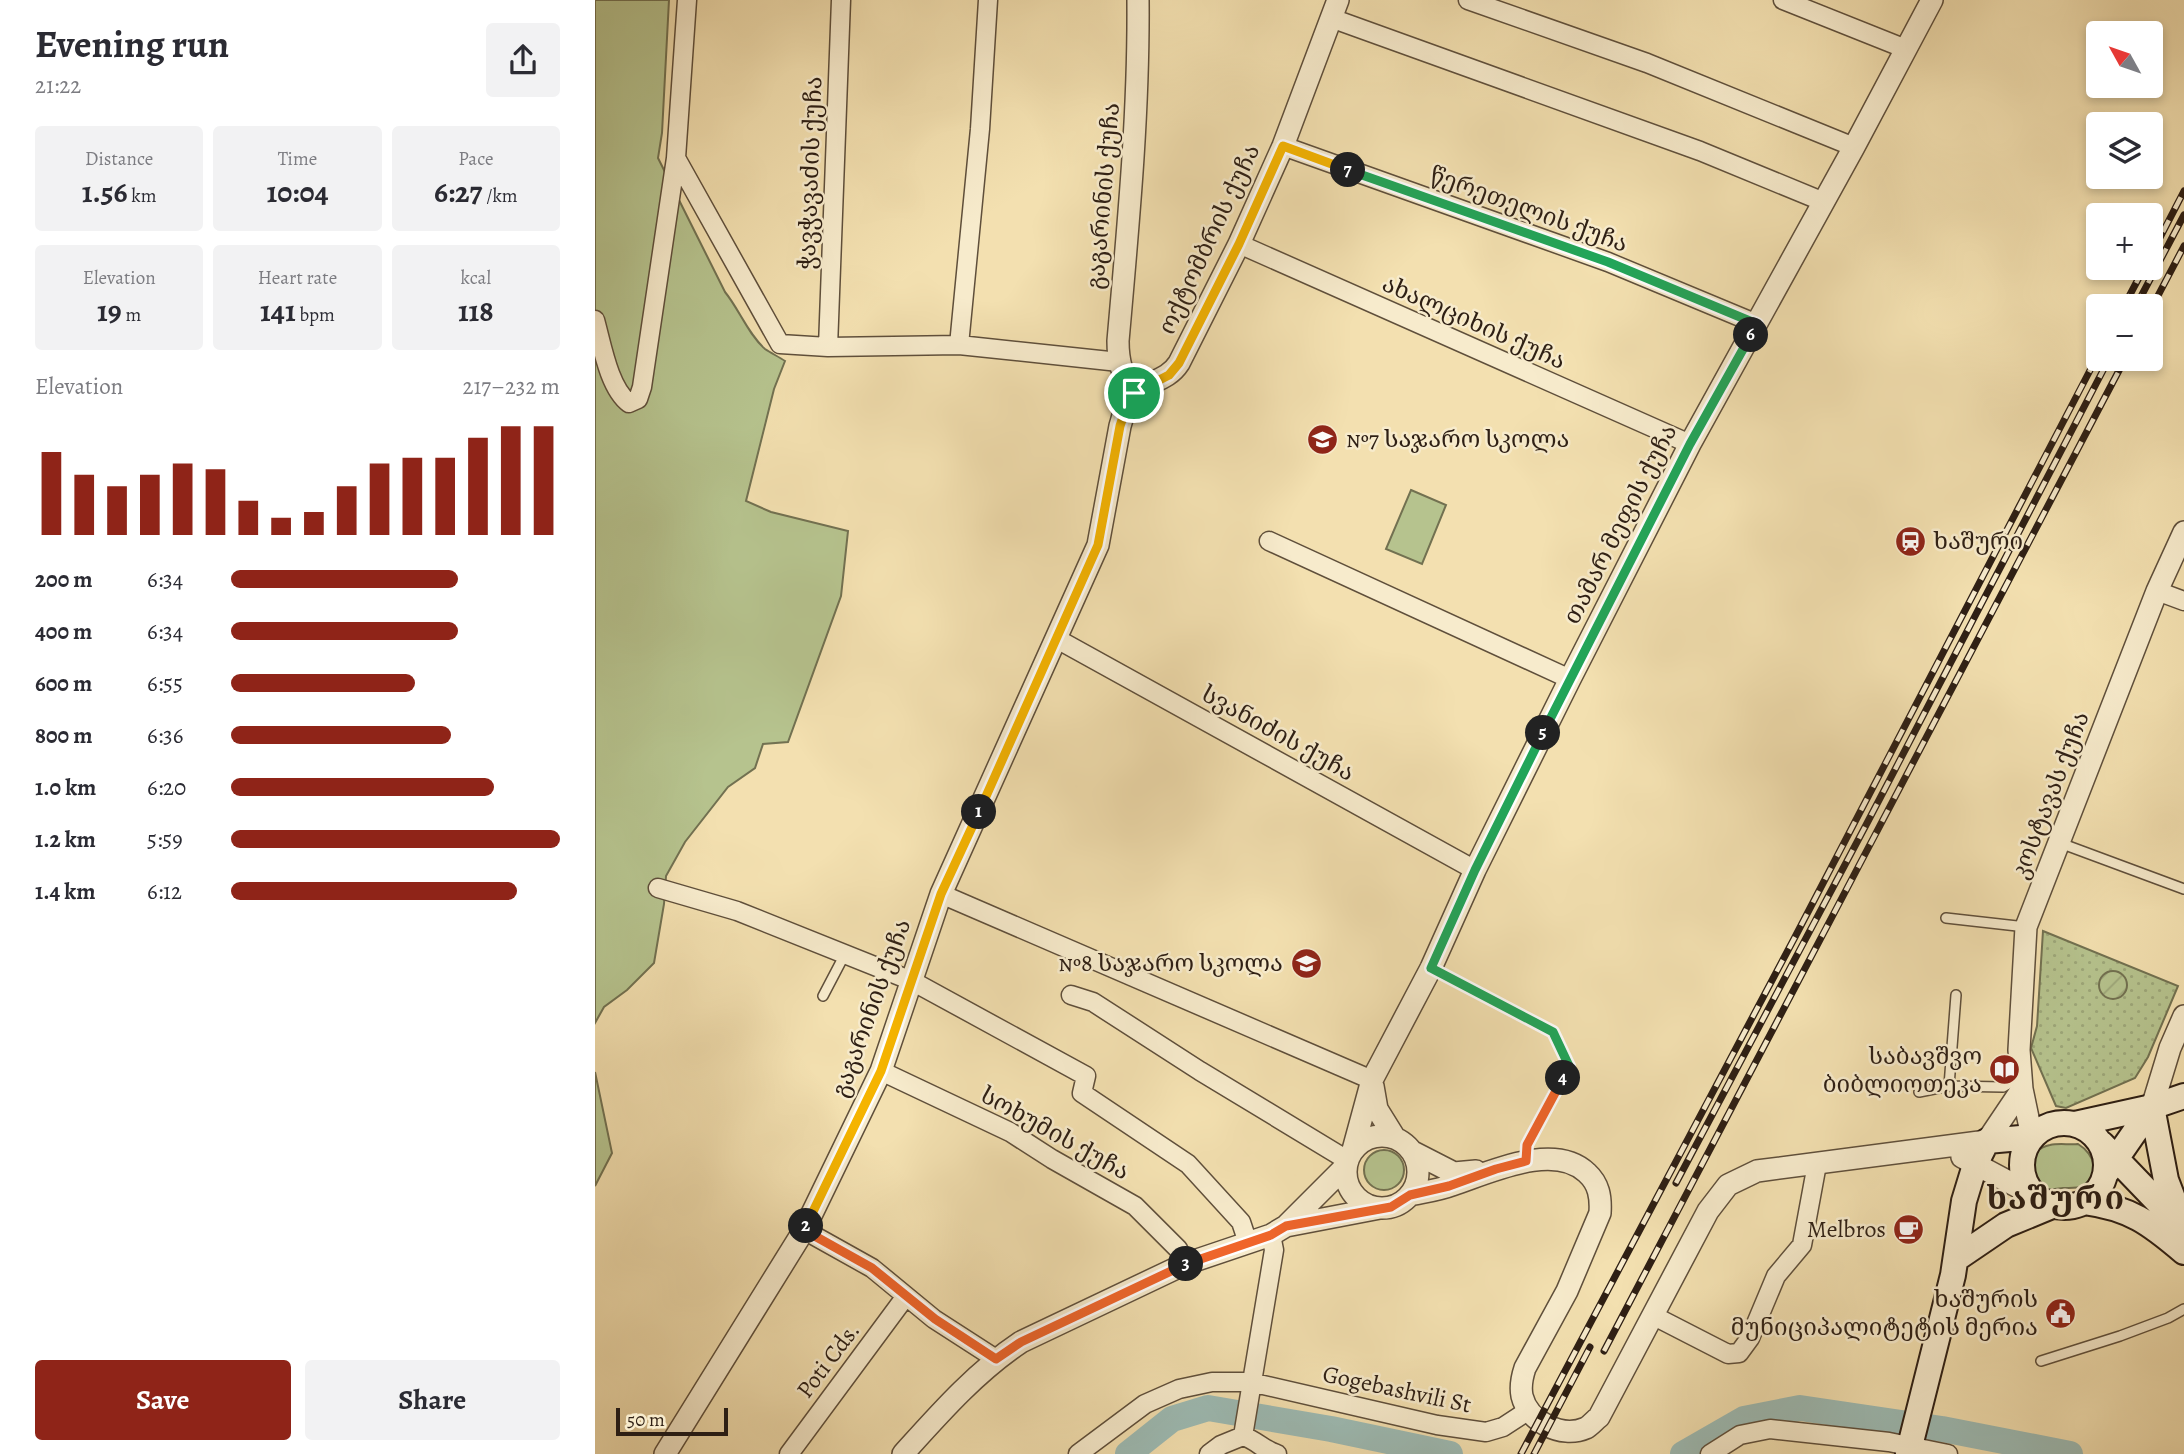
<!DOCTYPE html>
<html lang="en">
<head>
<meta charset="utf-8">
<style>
  :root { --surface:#fff; --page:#f2f2f3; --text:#2b2b33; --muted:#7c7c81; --accent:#8f2418 }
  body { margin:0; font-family:Alegreya,"Noto Serif Georgian",serif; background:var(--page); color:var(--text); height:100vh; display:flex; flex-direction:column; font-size:26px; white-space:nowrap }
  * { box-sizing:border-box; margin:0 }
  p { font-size:23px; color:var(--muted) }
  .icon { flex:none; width:38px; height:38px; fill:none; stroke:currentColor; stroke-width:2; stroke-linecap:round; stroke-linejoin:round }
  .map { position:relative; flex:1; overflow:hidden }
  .panel { display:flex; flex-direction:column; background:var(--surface); width:595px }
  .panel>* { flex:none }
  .needle { width:46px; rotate:310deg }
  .controls { position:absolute; left:1491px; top:21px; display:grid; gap:14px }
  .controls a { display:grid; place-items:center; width:77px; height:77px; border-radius:7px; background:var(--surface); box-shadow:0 4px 10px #0003; font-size:35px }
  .scale { position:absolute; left:21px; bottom:18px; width:112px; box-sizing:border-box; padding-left:7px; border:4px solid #2e1f14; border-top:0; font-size:19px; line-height:24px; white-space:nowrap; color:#2e1f14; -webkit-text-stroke:5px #f7ebcc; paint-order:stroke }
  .pin { position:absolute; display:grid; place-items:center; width:60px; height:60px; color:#fff; margin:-30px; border:4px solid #fff; border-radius:50%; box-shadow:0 2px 7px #0007 }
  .km { position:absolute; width:35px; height:35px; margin:-18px; border-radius:50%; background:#222; color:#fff; font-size:19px; line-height:35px; text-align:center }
  .round { display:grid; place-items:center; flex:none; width:74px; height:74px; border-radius:7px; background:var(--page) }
  .overview { display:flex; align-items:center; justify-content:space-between; height:119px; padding:0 35px }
  h1 { font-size:38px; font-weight:700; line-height:52px }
  .figures { display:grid; grid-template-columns:repeat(3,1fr); gap:10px; height:119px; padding:7px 35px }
  .figures div { display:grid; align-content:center; border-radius:7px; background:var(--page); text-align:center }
  .figures b { font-size:30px; font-weight:700 }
  .figures small { font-size:19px; font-weight:400 }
  .figures p { font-size:19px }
  .chart { height:196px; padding:14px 35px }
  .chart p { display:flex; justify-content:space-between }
  .chart svg { width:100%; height:126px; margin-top:7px; stroke:var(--accent); stroke-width:6 }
  .action { display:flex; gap:14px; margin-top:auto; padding:14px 35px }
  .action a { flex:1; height:80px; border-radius:7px; background:var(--accent); color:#fff; font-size:28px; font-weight:700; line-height:80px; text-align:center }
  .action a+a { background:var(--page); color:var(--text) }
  ul { padding:0 35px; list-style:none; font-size:23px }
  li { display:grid; grid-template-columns:112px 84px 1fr; align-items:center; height:52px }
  li i { height:18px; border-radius:9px; background:var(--accent) }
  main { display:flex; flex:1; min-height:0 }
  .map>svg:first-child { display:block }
  .grass { fill:#b6c38e; stroke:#727151; stroke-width:2 }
  .park { fill:url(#park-dots); stroke:#727151; stroke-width:2 }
  .garden { fill:url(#garden-furrows); stroke:#727151; stroke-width:2 }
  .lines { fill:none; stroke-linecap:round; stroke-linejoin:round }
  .river { stroke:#9dbbb4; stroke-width:26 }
  .service-casing { stroke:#5f4f3b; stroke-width:12 }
  .minor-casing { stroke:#5f4f3b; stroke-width:21 }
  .tertiary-casing { stroke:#5f4f3b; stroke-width:24 }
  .secondary-casing { stroke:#2e1f14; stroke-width:28 }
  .service { stroke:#f7ebcc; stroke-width:9 }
  .minor { stroke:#f7ebcc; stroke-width:18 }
  .tertiary { stroke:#f7ebcc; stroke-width:21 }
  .secondary { stroke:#f7ebcc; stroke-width:24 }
  .rail-casing { stroke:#2e1f14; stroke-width:7 }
  .rail { stroke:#f7ebcc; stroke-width:4.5; stroke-dasharray:13; stroke-linecap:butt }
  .split-1-casing { stroke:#fff; stroke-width:14 }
  .split-2-casing { stroke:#fff; stroke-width:14 }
  .split-3-casing { stroke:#fff; stroke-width:14 }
  .split-4-casing { stroke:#fff; stroke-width:14 }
  .split-5-casing { stroke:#fff; stroke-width:14 }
  .split-6-casing { stroke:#fff; stroke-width:14 }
  .split-7-casing { stroke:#fff; stroke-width:14 }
  .split-8-casing { stroke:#fff; stroke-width:14 }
  .split-1 { stroke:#f5b400; stroke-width:9 }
  .split-2 { stroke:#f5b400; stroke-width:9 }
  .split-3 { stroke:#f0652b; stroke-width:9 }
  .split-4 { stroke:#f0652b; stroke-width:9 }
  .split-5 { stroke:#22a559; stroke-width:9 }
  .split-6 { stroke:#22a559; stroke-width:9 }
  .split-7 { stroke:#22a559; stroke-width:9 }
  .split-8 { stroke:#f5b400; stroke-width:9 }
  .labels { text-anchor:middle; stroke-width:5; stroke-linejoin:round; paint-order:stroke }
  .street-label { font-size:24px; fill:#2e1f14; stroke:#f7ebcc }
  .poi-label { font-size:24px; fill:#2e1f14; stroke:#f7ebcc; text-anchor:end }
  .district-label { font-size:32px; font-weight:bold; letter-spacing:2px; fill:#2e1f14; stroke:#f7ebcc }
</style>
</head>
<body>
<main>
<section class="panel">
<div class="overview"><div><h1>Evening run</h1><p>21:22</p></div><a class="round"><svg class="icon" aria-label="share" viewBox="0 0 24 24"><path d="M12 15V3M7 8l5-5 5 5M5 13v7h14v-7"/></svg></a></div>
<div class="figures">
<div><p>Distance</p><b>1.56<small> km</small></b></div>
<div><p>Time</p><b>10:04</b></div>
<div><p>Pace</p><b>6:27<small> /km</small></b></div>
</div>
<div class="figures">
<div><p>Elevation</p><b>19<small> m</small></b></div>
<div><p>Heart rate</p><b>141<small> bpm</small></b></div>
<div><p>kcal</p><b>118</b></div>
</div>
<div class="chart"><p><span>Elevation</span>217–232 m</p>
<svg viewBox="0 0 160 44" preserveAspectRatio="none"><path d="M5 44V15M15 44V23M25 44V27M35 44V23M45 44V19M55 44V21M65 44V32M75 44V38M85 44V36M95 44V27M105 44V19M115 44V17M125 44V17M135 44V10M145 44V6M155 44V6"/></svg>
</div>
<ul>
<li><b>200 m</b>6:34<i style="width:69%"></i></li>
<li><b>400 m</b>6:34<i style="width:69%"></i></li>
<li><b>600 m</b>6:55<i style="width:56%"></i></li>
<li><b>800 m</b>6:36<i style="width:67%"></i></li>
<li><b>1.0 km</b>6:20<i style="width:80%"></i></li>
<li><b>1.2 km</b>5:59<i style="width:100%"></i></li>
<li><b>1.4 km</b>6:12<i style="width:87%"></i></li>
</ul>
<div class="action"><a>Save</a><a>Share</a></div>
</section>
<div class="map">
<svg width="1589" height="1454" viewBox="0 0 1589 1454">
  <defs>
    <pattern id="park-dots" width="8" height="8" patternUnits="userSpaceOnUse" patternTransform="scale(1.75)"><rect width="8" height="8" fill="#b6c38e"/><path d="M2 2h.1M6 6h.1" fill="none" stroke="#9da77a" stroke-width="1.8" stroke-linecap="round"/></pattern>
    <pattern id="garden-furrows" width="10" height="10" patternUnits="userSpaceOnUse" patternTransform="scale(1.75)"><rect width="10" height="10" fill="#b6c38e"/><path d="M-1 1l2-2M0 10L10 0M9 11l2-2" fill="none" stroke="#9da77a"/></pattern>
  </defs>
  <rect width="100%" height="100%" fill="#f3e0b0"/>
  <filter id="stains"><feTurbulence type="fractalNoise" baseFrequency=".00286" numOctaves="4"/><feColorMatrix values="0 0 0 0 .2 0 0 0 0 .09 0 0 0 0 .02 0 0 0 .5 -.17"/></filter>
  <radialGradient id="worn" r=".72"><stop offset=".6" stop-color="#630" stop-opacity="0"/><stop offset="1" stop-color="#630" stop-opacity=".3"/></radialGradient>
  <path class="grass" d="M 0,0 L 74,0 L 67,133 L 63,158 L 130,292 C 144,309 153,334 170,349 C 176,353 184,357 190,361 L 179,389 L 151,501 L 176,512 L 253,531 L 246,596 L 193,742 L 168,744 L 160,768 L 133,787 L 90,842 L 71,876 L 69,904 L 59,963 L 32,990 L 9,1007 L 0,1023 Z
    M 816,490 L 851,505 L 827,564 L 791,549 Z
    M 0,1072 L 17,1153 L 0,1186 Z
    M 1483,1144 C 1500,1154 1508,1178 1485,1187 C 1480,1188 1473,1188 1468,1188 C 1460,1189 1454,1191 1447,1187 C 1430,1175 1433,1149 1455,1145 C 1464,1143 1474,1145 1483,1144 Z
    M769 1170a20 20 0 1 1 40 0a20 20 0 1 1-40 0Z"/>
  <path class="park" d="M 1448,931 L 1583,986 L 1553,1057 L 1540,1078 L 1471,1108 L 1461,1106 L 1436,1048 L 1442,1026 Z"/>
  <path class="garden" d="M1504 985a14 14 0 1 1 28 0a14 14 0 1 1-28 0Z"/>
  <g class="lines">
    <path class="river" d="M 533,1454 L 577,1419 L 613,1408 L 736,1429 L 855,1454
      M 1088,1454 L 1149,1419 L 1205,1408 L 1347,1429 L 1475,1454"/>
    <defs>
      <path id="service" d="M 1465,843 L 1589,889
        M 1351,918 L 1431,927
        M 837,969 L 958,1032 L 974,1065 L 932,1145 L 931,1161
        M 228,996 L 250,954
        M 1354,1086 L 1361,995
        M 1324,1092 L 1354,1086 L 1408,1087 L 1425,1077
        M 1446,1361 L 1525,1336 L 1573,1318 L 1589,1309"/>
      <path id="minor" d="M 873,0 L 1052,63 L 1259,147
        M 1188,0 L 1311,49
        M 736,18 L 1105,151 L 1229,202
        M 688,146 L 1013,262 L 1162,324
        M 81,158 L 185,344 L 233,347 L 364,345 L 524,362
        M 644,244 L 1095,444
        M 0,320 C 7,345 14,388 34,403 L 43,399 L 47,387 L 81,158 L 92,0
        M 364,345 L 385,129 L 393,0
        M 233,347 L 246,0
        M 674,541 L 975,679
        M 1562,591 L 1589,601
        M 462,639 L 880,870
        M 63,888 L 142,911 L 317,981 L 491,1076 L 487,1093 L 593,1164 L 646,1222 L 653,1243
        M 346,894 L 777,1080
        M 476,995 L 498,1002 L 605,1071 L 752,1160
        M 286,1071 L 415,1132 L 457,1159 L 540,1206 L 583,1249 L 590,1264
        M 209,1230 L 277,1268 L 339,1319 L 401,1359
        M 676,1235 L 679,1250 L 648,1436 C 661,1440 670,1451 682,1454
        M 1057,1315 L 1133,1354 L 1144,1353 L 1155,1338 L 1181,1276 L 1207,1245 L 1222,1164
        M 194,1454 L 311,1296
        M 483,1454 L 550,1404 L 584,1389 L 617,1382 L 655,1382 L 842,1425 L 891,1432 L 908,1427 L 934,1410
        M 614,1454 L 626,1445 L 648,1436
        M 1115,1454 L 1145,1435 L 1175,1429 L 1294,1442 L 1353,1454"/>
      <path id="tertiary" d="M 539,393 C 527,375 523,362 523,341 C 533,227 544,114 543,0
        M 778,1086 L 782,1109 L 800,1138
        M 1557,1107 L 1575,1048 L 1589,1016
        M751 1172a36 36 0 1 1 72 0a36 36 0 1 1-72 0Z
        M 1437,1137 L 1427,1089 L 1424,1050 L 1431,927 L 1562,591 L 1589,532
        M 758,1150 L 777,1080 L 836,968 L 880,870 L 975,679 L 1095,444 L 1259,147 L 1337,0
        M 818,1152 L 859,1173 L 881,1171
        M 1367,1157 L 1440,1196
        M 815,1195 C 829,1192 844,1190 857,1185 C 894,1173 959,1141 992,1173 C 1004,1184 1006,1197 1005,1213 L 972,1291 L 930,1368 C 927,1377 925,1386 927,1396 C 933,1421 966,1439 991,1428 C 995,1426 1000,1420 1004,1417 L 1113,1211 L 1133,1185 L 1162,1171 L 1392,1141 L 1427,1089
        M 691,1226 L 785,1208
        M 70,1454 L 209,1230 L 286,1071 L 346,894 L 503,545 L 525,426 C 528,416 531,403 538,395 C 550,381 572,382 584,363 L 644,244 L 688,146 L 743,0
        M 308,1454 C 345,1413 381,1372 426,1342 L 590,1264 L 676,1235 L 691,1226 L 751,1166"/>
      <path id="secondary" d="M 1557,1107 L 1571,1180 L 1589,1227
        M1427 1165a42 42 0 1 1 84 0a42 42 0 1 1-84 0Z
        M 1480,1124 L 1557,1107 L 1589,1096
        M 1507,1144 L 1584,1224
        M 1512,1172 L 1557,1107
        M 1490,1202 C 1535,1208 1555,1223 1589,1252
        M 1361,1259 L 1411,1225 L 1457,1206
        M 1313,1454 L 1358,1275 L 1369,1201 L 1380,1165 L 1392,1141 L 1437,1137"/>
    </defs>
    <use href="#service" class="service-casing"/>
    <use href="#minor" class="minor-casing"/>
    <use href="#tertiary" class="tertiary-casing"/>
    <use href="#secondary" class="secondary-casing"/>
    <use href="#service" class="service"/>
    <use href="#minor" class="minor"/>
    <use href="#tertiary" class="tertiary"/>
    <use href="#secondary" class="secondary"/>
    <defs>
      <path id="rail" d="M 1556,255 L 1589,191
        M 1529,306 L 1549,268
        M 1541,306 L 1589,215
        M 1556,309 L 1589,246
        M 1081,1183 L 1270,827 L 1514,359
        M 1009,1351 L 1530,359
        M 926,1454 L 1200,937 L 1503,355
        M 939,1454 L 995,1347"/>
    </defs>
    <use href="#rail" class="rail-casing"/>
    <use href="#rail" class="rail"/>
  </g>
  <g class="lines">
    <defs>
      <path id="split-1" d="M 384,812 L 503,545 L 525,426 L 531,408 L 539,393"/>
      <path id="split-2" d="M 211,1226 L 286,1071 L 346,894 L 384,812"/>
      <path id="split-3" d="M 211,1226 L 209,1230 L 277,1268 L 340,1319 L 401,1359 L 426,1342 L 591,1264"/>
      <path id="split-4" d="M 591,1264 L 676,1235 L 691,1226 L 796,1207 L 815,1195 L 854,1186 L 901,1169 L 931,1161 L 932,1145 L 968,1078"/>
      <path id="split-5" d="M 948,733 L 880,870 L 836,968 L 958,1032 L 974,1066 L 968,1078"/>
      <path id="split-6" d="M 948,733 L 1095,444 L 1156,335"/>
      <path id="split-7" d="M 753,170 L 1013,262 L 1162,324 L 1156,335"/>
      <path id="split-8" d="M 539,393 L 574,375 L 584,363 L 644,244 L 688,146 L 753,170"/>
    </defs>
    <use href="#split-1" class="split-1-casing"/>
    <use href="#split-2" class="split-2-casing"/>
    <use href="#split-3" class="split-3-casing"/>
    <use href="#split-4" class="split-4-casing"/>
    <use href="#split-5" class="split-5-casing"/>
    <use href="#split-6" class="split-6-casing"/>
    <use href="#split-7" class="split-7-casing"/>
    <use href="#split-8" class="split-8-casing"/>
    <use href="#split-1" class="split-1"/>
    <use href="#split-2" class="split-2"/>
    <use href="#split-3" class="split-3"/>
    <use href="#split-4" class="split-4"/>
    <use href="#split-5" class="split-5"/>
    <use href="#split-6" class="split-6"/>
    <use href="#split-7" class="split-7"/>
    <use href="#split-8" class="split-8"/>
  </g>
  <defs>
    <symbol id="school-disc" viewBox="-11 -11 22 22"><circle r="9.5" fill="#8f2418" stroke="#f7ebcc"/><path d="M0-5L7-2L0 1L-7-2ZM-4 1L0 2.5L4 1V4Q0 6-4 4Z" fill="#fff"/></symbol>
    <symbol id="station-disc" viewBox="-11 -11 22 22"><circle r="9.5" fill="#8f2418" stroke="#f7ebcc"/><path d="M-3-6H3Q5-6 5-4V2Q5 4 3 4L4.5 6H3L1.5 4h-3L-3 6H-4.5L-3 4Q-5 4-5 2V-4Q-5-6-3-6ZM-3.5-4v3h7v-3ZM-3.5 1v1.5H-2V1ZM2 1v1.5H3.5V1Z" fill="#fff"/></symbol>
    <symbol id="library-disc" viewBox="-11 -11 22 22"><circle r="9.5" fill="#8f2418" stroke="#f7ebcc"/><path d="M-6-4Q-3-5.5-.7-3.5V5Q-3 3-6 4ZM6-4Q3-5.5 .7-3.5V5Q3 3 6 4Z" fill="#fff"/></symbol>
    <symbol id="cafe-disc" viewBox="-11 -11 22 22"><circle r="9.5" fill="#8f2418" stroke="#f7ebcc"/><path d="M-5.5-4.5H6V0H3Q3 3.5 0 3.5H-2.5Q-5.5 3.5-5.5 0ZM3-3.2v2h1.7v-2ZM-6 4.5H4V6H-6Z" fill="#fff"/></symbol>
    <symbol id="civic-disc" viewBox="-11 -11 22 22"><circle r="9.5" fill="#8f2418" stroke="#f7ebcc"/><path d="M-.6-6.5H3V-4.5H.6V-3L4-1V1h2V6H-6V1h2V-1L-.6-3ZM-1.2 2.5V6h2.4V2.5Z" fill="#fff"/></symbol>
  </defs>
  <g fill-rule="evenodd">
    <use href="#school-disc" x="710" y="422" width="35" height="35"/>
    <use href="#station-disc" x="1298" y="524" width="35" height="35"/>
    <use href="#school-disc" x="694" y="946" width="35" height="35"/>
    <use href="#library-disc" x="1392" y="1052" width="35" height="35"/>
    <use href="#cafe-disc" x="1296" y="1212" width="35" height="35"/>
    <use href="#civic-disc" x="1448" y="1296" width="35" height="35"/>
  </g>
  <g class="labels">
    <g class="street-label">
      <text transform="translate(215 173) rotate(-88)" y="8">ჭავჭავაძის ქუჩა</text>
      <text transform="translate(508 196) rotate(-85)" y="8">გაგარინის ქუჩა</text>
      <text transform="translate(934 209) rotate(20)" y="8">წერეთელის ქუჩა</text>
      <text transform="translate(614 239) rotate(-65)" y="8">ოქტომბრის ქუჩა</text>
      <text transform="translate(879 322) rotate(24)" y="8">ახალციხის ქუჩა</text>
      <text transform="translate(1025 524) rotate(-63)" y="8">თამარ მეფის ქუჩა</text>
      <text transform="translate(683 733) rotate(29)" y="8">სვანიძის ქუჩა</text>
      <text transform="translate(1455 795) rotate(-69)" y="8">კოსტავას ქუჩა</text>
      <text transform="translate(276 1008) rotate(-70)" y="8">გაგარინის ქუჩა</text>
      <text transform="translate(460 1133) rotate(29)" y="8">სოხუმის ქუჩა</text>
      <text transform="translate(233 1360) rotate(-53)" y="8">Poti Cds.</text>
      <text transform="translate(802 1389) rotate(12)" y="8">Gogebashvili St</text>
    </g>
    <g class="poi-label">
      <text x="751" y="447" text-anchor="start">№7 საჯარო სკოლა</text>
      <text x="1338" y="549" text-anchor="start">ხაშური</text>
      <text x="688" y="971">№8 საჯარო სკოლა</text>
      <text x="1387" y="1064">საბავშვო<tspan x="1387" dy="28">ბიბლიოთეკა</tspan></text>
      <text x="1291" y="1237">Melbros</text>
      <text x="1443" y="1307">ხაშურის<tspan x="1443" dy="28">მუნიციპალიტეტის მერია</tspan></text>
    </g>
    <g class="district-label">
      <text x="1461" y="1209">ხაშური</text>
    </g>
  </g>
  <rect width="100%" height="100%" filter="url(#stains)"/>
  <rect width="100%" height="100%" fill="url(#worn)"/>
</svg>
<div class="controls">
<a><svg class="needle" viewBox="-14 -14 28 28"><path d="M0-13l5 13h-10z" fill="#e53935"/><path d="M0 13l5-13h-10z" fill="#7c7c81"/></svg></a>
<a><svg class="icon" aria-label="layers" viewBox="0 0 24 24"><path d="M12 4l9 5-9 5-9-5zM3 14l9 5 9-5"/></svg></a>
<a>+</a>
<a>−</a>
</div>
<div class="scale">50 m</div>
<div class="pin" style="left:539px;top:393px;background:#1e9e55"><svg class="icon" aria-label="arrive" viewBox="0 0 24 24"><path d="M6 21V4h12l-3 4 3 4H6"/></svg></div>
<b class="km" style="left:384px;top:812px">1</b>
<b class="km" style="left:211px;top:1226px">2</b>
<b class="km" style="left:591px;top:1264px">3</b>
<b class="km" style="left:968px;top:1078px">4</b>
<b class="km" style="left:948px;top:733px">5</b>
<b class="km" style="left:1156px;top:335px">6</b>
<b class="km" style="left:753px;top:170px">7</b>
</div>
</main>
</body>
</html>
